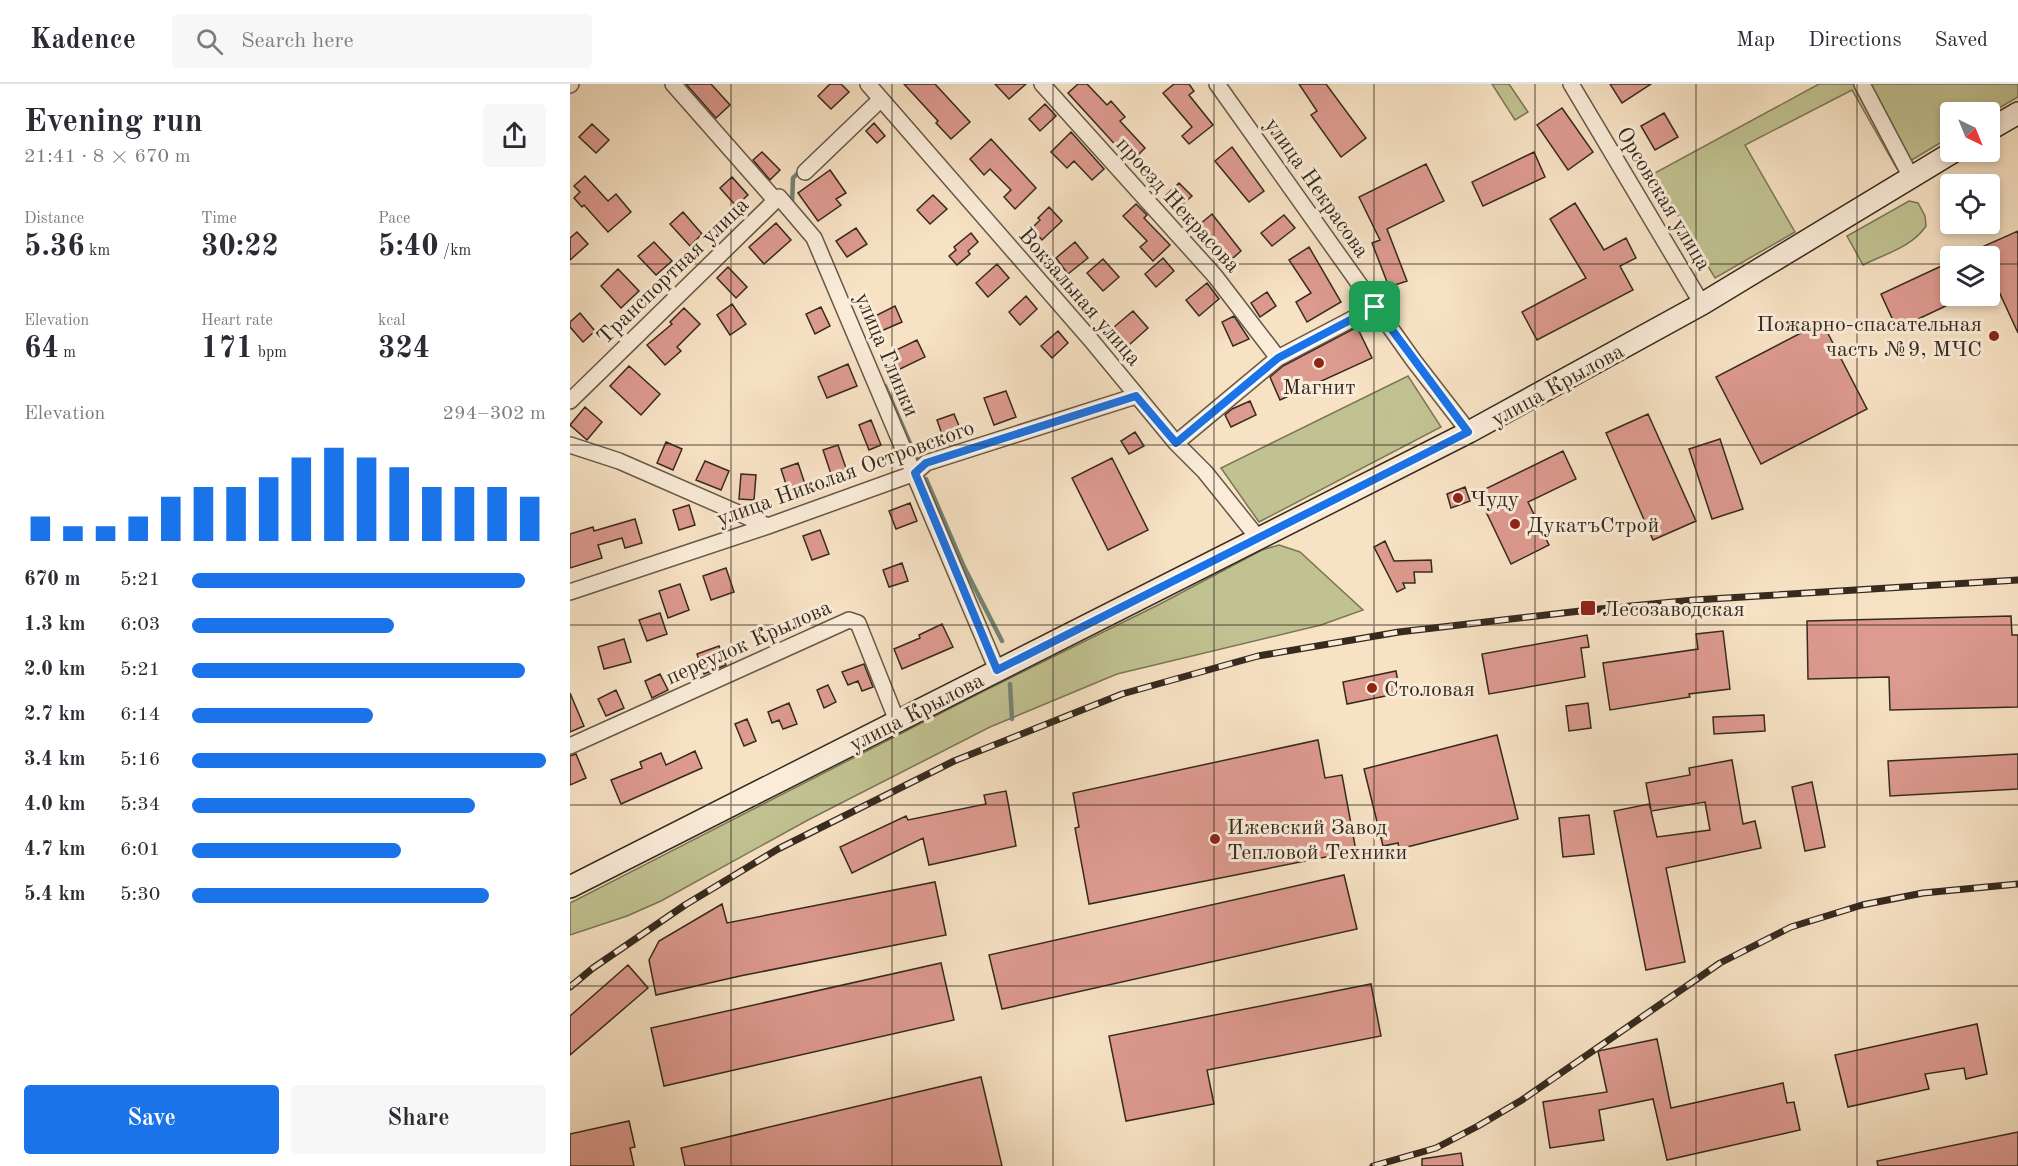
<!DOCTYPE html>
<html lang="en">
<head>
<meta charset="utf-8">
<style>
  :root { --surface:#fff; --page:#f7f7f7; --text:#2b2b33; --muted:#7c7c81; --line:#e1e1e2; --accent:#1a73e8 }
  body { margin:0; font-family:"Old Standard TT",serif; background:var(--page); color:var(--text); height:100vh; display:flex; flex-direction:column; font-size:22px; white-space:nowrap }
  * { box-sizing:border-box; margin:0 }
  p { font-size:20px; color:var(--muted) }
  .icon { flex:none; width:33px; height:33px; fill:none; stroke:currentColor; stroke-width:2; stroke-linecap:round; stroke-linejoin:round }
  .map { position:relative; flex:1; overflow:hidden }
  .details { display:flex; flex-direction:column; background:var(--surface); width:570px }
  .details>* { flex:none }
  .needle { width:39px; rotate:137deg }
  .controls { position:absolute; left:1370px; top:18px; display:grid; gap:12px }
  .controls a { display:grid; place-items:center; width:60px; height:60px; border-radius:6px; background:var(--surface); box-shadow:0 3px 9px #0003; font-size:30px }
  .pin { position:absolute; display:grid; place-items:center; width:51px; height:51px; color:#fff; margin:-26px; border-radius:12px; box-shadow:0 3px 9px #0006 }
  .round { display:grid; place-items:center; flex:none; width:63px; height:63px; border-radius:6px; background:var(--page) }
  .overview { display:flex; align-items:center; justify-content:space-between; height:102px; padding:0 24px }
  h1 { font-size:33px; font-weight:800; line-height:45px }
  .stats { display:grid; grid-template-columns:repeat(3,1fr); gap:9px; height:102px; padding:6px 24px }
  .stats div { display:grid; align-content:center }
  .stats b { font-size:30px; font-weight:800 }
  .stats small { font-size:16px; font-weight:400 }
  .stats p { font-size:16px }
  .chart { height:168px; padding:12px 24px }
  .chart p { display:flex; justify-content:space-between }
  .chart svg { width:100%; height:108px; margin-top:6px; stroke:var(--accent); stroke-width:6 }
  .primary-button { display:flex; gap:12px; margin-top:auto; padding:12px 24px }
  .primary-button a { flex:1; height:69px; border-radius:6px; background:var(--accent); color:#fff; font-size:24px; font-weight:800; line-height:69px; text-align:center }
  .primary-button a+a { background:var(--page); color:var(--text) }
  ul { padding:0 24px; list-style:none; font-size:20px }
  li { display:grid; grid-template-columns:96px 72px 1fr; align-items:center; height:45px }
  li i { height:15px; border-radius:8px; background:var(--accent) }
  header { display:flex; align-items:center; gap:36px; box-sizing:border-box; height:84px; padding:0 30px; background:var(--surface); border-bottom:2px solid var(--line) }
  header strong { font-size:28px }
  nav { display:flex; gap:33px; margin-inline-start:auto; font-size:21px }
  .search { width:420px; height:54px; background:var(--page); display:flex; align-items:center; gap:15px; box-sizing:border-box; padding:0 21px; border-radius:6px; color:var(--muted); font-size:22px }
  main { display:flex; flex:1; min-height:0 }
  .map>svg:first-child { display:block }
  .green { fill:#c1c291; stroke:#7c7658; stroke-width:1.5 }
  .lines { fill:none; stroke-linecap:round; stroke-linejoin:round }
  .stream { stroke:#748375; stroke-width:4.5 }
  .building { fill:#dd9a8f; stroke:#362a1f; stroke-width:1.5; fill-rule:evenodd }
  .street-casing { stroke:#665848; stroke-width:18 }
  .secondary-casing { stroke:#362a1f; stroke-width:24 }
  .street { stroke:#faecd9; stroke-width:15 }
  .secondary { stroke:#faecd9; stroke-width:21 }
  .rail-casing { stroke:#362a1f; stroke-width:7 }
  .rail { stroke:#faecd9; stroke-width:4.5; stroke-dasharray:14; stroke-linecap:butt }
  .route-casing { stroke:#fff; stroke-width:12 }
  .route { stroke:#1a73e8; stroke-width:8 }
  .grid { fill:none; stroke:#362a1f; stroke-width:1.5; stroke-opacity:0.55 }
  .poi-dot { fill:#8f2418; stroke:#faecd9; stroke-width:2 }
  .labels { text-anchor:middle; stroke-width:6; stroke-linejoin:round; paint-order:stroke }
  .street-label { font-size:22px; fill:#362a1f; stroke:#faecd9 }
  .poi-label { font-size:22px; fill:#362a1f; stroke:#faecd9; text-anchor:start }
</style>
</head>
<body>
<header>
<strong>Kadence</strong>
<div class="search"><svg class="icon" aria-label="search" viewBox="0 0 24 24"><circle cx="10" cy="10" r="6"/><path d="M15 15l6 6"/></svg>Search here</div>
<nav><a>Map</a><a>Directions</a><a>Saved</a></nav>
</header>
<main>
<section class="details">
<div class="overview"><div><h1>Evening run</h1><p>21:41 · 8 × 670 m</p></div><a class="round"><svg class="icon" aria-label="share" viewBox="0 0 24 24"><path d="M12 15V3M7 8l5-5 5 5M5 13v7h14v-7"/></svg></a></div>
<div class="stats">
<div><p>Distance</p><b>5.36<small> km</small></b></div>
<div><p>Time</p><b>30:22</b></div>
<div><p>Pace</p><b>5:40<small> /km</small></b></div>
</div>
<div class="stats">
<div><p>Elevation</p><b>64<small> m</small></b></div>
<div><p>Heart rate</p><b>171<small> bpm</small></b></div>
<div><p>kcal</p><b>324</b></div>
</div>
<div class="chart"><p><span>Elevation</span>294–302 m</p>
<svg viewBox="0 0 160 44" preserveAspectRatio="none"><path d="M5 44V34M15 44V38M25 44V38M35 44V34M45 44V26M55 44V22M65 44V22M75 44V18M85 44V10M95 44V6M105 44V10M115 44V14M125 44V22M135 44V22M145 44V22M155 44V26"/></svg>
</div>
<ul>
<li><b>670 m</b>5:21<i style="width:94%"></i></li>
<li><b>1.3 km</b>6:03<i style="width:57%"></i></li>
<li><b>2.0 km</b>5:21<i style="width:94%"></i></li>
<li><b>2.7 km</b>6:14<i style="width:51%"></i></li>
<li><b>3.4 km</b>5:16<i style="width:100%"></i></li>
<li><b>4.0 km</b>5:34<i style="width:80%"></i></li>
<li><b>4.7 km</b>6:01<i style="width:59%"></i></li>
<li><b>5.4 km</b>5:30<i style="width:84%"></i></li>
</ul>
<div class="primary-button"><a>Save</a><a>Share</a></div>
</section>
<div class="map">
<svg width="1448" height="1082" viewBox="0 0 1448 1082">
  <rect width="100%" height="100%" fill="#f7e2c4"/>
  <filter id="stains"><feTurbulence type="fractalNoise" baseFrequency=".00333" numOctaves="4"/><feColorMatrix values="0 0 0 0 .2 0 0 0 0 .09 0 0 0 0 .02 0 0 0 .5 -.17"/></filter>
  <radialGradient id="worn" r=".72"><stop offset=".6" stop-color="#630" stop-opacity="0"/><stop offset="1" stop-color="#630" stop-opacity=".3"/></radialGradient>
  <path class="green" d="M 922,0 L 939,0 L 958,28 L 945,36 Z
    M 1249,0 L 1448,0 L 1448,13 L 1419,30 L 1419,28 L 1380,28 L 1380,53 L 1327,85 L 1282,6 L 1175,61 L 1225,148 L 1145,194 L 1083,90 Z
    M 1339,117 L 1348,119 L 1355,132 L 1356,142 C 1342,163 1315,170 1293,181 L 1277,152 Z
    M 838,292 L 871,343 L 689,438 L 651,384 Z
    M 709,461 L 730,468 L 793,526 L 751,541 L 547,590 L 420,643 L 238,736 L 91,817 L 57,832 L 0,851 L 0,819 L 414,607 L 590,520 L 692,466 Z"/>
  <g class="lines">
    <path class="stream" d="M 222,120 L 223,94 L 231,86
      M 315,302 L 346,373
      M 356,395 L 394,483 L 432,557
      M 440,600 L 442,635"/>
  </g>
  <path class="building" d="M 116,0 L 141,0 L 160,21 L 146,34 Z
    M 260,0 L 271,0 L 279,8 L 261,25 L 248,12 Z
    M 334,0 L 365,0 L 400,38 L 381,55 L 366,39 L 368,37 Z
    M 425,0 L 456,0 L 439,15 Z
    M 508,0 L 517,0 L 537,21 L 541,17 L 555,33 L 550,37 L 575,64 L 561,78 L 498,9 Z
    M 604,0 L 619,0 L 624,7 L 619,11 L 643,41 L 619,60 L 612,52 L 622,43 L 593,9 Z
    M 729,0 L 756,0 L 796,54 L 771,73 L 741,31 L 747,27 Z
    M 1040,0 L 1081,0 L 1052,19 Z
    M 475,20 L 486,32 L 470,47 L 459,35 Z
    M 992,24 L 1023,68 L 998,86 L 967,41 Z
    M 1094,29 L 1108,53 L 1085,66 L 1071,42 Z
    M 304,39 L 315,52 L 307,59 L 296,47 Z
    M 22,40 L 39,56 L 26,69 L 9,53 Z
    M 501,48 L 534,85 L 522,96 L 504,77 L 497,84 L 481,68 Z
    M 421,55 L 466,104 L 445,125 L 434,113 L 441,106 L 420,85 L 414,91 L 400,75 Z
    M 662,63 L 694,107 L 679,118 L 645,77 Z
    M 192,68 L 210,86 L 200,96 L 183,76 Z
    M 964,68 L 975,93 L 913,122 L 902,98 Z
    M 856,80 L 874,117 L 817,145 L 837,197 L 819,203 L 802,159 L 810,156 L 789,113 Z
    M 260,86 L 276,109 L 266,115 L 271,121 L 248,137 L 228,109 Z
    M 15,92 L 38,117 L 46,110 L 61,128 L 38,148 L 14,121 L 12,123 L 4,114 L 10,108 L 4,102 Z
    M 162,93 L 178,111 L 166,122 L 150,104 Z
    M 609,99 L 622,112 L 605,127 L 593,114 Z
    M 363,111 L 377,125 L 360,140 L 347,126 Z
    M 1005,119 L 1034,166 L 1056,154 L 1066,174 L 1050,182 L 1063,206 L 967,256 L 952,228 L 1016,194 L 980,135 Z
    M 566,120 L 577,131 L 574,134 L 600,161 L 583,177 L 570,163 L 577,157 L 553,132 Z
    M 479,123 L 492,137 L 472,156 L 462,144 L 470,136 L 468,134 Z
    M 113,128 L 132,150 L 120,162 L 100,140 Z
    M 642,130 L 671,167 L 655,181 L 653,179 L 650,180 L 623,146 Z
    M 714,131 L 725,144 L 702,162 L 691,149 Z
    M 206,139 L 221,156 L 194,180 L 179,163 Z
    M 286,144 L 297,160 L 277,173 L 266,157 Z
    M 1448,147 L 1448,249 L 1425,199 L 1419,202 L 1419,172 L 1392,172 Z
    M 7,148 L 18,160 L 0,176 L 0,154 Z
    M 401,149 L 408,158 L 398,167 L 400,170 L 387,181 L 379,172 L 386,166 L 384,163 Z
    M 84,158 L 102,177 L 86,191 L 68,172 Z
    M 505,158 L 518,174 L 498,190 L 486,174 Z
    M 739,163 L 771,218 L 737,238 L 726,218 L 741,209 L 719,176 Z
    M 593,174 L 604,187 L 586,203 L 575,190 Z
    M 533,175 L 549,193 L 533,207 L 517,189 Z
    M 1380,178 L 1380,220 L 1327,245 L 1311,210 Z
    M 427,180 L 439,194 L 418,213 L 406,199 Z
    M 158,183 L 177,203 L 166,214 L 147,194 Z
    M 48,185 L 69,207 L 51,224 L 31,202 Z
    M 637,199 L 649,215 L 629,232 L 616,216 Z
    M 697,208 L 706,222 L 690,233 L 681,219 Z
    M 456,212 L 467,225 L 450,241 L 439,228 Z
    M 162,220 L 176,240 L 160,251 L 147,231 Z
    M 325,222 L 332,238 L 309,248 L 303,233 Z
    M 251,223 L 260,242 L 245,250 L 236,230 Z
    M 114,224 L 130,240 L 107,263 L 111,267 L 95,281 L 77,261 L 102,240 L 100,238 Z
    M 563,227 L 578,244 L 559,261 L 544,243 Z
    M 10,229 L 25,247 L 13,258 L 0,243 L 0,238 Z
    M 664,232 L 679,255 L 663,262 L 652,238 Z
    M 1252,238 L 1297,325 L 1191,380 L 1146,293 Z
    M 787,243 L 802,274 L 710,316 L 700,293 L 713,282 Z
    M 488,247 L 498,259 L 482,274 L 471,262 Z
    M 347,256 L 355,273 L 328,286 L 320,269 Z
    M 278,280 L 287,302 L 257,314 L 248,293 Z
    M 59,282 L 90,310 L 71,331 L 40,302 Z
    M 436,307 L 446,333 L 424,341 L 414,314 Z
    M 680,317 L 686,331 L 661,343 L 655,331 L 662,325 Z
    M 15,323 L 32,338 L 17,356 L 0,341 Z
    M 384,330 L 392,349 L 374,356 L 367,336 Z
    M 1078,330 L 1126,437 L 1083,456 L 1036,349 Z
    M 301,336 L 311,361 L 299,366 L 289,341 Z
    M 565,348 L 574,362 L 559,370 L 551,357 Z
    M 1150,355 L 1173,425 L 1142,435 L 1119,365 Z
    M 96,358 L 112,365 L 103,386 L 87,379 Z
    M 268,361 L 277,387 L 262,393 L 253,366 Z
    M 993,367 L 1006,395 L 958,418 L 979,461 L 941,480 L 907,409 Z
    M 542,374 L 578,446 L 538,466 L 502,394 Z
    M 135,377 L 159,387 L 151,406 L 126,396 Z
    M 228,379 L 236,403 L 219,409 L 211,385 Z
    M 171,390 L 186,391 L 184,416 L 169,415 Z
    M 895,403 L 900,417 L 881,424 L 877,410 Z
    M 340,419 L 347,437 L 326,445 L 319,427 Z
    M 119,421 L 125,441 L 109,446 L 103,426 Z
    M 65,435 L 72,459 L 55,464 L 52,454 L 28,461 L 32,474 L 0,484 L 0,450 L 23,443 L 24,447 Z
    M 250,446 L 259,470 L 242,476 L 233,452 Z
    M 815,457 L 824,477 L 861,476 L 862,488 L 844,488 L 845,499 L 833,499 L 835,504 L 827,508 L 804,463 Z
    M 332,479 L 338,497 L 319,503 L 313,486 Z
    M 156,484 L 164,508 L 141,516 L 133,492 Z
    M 110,500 L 119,526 L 98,534 L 89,507 Z
    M 90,529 L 97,550 L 77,557 L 69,536 Z
    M 1441,532 L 1442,551 L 1448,551 L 1448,623 L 1320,626 L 1319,593 L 1238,595 L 1237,537 Z
    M 372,540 L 383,563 L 332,585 L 324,565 L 350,554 L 349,551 Z
    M 1153,547 L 1160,605 L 1119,610 L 1120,613 L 1040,626 L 1033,579 L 1128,565 L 1126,550 Z
    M 1017,551 L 1019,563 L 1011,564 L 1015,593 L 919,610 L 912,570 Z
    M 54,555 L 61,578 L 34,585 L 28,563 Z
    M 149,562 L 156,581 L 134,590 L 127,570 Z
    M 294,580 L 303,603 L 292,607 L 288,597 L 278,601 L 272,588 Z
    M 826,587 L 830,609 L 777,620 L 773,598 Z
    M 90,590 L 98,606 L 82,614 L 75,597 Z
    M 258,601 L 266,618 L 254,624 L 247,606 Z
    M 46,606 L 54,624 L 36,632 L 28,615 Z
    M 0,609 L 14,642 L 0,648 Z
    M 219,619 L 227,640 L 213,645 L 209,636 L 202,639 L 198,628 Z
    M 1018,619 L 1021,644 L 999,647 L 996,622 Z
    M 1194,631 L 1195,647 L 1144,650 L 1143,633 Z
    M 177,635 L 186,657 L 174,662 L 165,640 Z
    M 927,651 L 948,735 L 829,765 L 828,759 L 813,762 L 794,685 Z
    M 748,656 L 755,694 L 772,691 L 786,767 L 519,820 L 505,744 L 509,743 L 503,709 Z
    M 125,667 L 132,684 L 51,720 L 41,696 L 72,684 L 70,678 L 91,669 L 96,681 Z
    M 6,670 L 16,694 L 0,701 L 0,672 Z
    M 1448,670 L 1448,705 L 1320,712 L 1318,677 Z
    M 1162,676 L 1173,740 L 1185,737 L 1191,764 L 1096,784 L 1115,878 L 1076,886 L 1044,727 L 1079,720 L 1081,726 L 1076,699 L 1120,691 L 1119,684 ZM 1135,718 L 1140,746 L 1087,753 L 1081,727 Z
    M 1242,698 L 1255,763 L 1235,767 L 1222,703 Z
    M 436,707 L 446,762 L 359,781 L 353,754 L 282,789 L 270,763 L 336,732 L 338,736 L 416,720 L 414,711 Z
    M 1019,731 L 1024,770 L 993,773 L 989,734 Z
    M 774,791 L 787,845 L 432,925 L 419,871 Z
    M 365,798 L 376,851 L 170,892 L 86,911 L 79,876 L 89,857 L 152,820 L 157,839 Z
    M 371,879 L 384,936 L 94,1002 L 81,944 Z
    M 58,881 L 78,904 L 0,971 L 0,932 Z
    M 801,900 L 811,952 L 637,986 L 644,1020 L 556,1037 L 539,952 Z
    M 1407,940 L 1417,990 L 1396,995 L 1394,984 L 1355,990 L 1359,1005 L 1278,1023 L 1265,971 Z
    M 1087,955 L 1101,1024 L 1213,999 L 1217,1019 L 1224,1018 L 1230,1046 L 1097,1076 L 1083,1015 L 1029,1026 L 1034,1056 L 980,1064 L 973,1018 L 1037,1008 L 1028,967 Z
    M 411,993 L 432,1082 L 115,1082 L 111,1064 Z
    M 59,1037 L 65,1063 L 60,1064 L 64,1082 L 0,1082 L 0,1050 Z
    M 1448,1048 L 1448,1082 L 1308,1082 L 1307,1077 Z
    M 891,1069 L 893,1082 L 852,1082 L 852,1075 Z"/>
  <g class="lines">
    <defs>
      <path id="street" d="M 103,0 L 206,117
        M 298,0 L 521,256 L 606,359 L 635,388 L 688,454
        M 472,0 L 645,192 L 708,274
        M 647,0 L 844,277 L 899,348
        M 1001,0 L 1132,220
        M 1292,0 L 1341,93
        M 0,1 L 1,0
        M 235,88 L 311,15
        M 0,317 L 209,113 L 244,154 L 427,586
        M 606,359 L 708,274 L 805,223
        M 0,361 L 49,377 L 198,442
        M 0,508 L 198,442 L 345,389 L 356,379 L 566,312
        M 0,662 L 279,536 L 288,539 L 327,637"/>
      <path id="secondary" d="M 1419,46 L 1448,29
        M 0,803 L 899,348 L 1132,220 L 1383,68"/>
    </defs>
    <use href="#street" class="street-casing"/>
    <use href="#secondary" class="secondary-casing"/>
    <use href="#street" class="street"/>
    <use href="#secondary" class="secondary"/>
    <defs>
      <path id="rail" d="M 0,903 L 23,884 L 115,821 L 208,765 L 384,677 L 552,610 L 688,572 L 829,548 L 1019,526 L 1124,516 L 1448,496
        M 803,1082 L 866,1064 L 908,1042 L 952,1016 L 1150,879 L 1221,843 L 1292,821 L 1353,809 L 1448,800"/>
    </defs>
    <use href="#rail" class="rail-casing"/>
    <use href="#rail" class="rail"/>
  </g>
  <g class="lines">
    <defs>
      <path id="route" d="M 805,223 L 898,348 L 427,586 L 345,389 L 356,379 L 566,312 L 606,359 L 708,274 Z"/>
    </defs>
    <use href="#route" class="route-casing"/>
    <use href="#route" class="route"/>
  </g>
  <path class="grid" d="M 161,0 L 161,1082M 322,0 L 322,1082M 483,0 L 483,1082M 644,0 L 644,1082M 804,0 L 804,1082M 965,0 L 965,1082M 1126,0 L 1126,1082M 1287,0 L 1287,1082M 0,180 L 1380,180M 1419,180 L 1448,180M 0,361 L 1448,361M 0,541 L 1448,541M 0,721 L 1448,721M 0,902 L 1448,902"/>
  <g class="poi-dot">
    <circle cx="1424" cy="252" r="6"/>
    <circle cx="749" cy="279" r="6"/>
    <circle cx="888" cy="414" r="6"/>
    <circle cx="945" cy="440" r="6"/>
    <rect x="1010" y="516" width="16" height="16" rx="3"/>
    <circle cx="802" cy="604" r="6"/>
    <circle cx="645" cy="755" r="6"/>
  </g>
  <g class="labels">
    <g class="street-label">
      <text transform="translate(748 103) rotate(55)" y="8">улица Некрасова</text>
      <text transform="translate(1095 114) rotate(59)" y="8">Орсовская улица</text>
      <text transform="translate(609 120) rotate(48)" y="8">проезд Некрасова</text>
      <text transform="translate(102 186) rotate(-44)" y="8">Транспортная улица</text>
      <text transform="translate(511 212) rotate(49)" y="8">Вокзальная улица</text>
      <text transform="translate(318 270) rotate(67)" y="8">улица Глинки</text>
      <text transform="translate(987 300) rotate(-29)" y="8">улица Крылова</text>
      <text transform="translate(275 388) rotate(-20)" y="8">улица Николая Островского</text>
      <text transform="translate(178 557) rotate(-24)" y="8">переулок Крылова</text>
      <text transform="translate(346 627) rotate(-27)" y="8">улица Крылова</text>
    </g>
    <g class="poi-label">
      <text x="1412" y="247" text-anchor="end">Пожарно-спасательная<tspan x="1412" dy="25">часть №9, МЧС</tspan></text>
      <text x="749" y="310" text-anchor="middle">Магнит</text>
      <text x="900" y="422">Чуду</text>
      <text x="957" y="448">ДукатъСтрой</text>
      <text x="1032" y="532">Лесозаводская</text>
      <text x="814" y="612">Столовая</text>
      <text x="657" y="750">Ижевский Завод<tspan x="657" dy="25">Тепловой Техники</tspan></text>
    </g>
  </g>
  <rect width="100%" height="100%" filter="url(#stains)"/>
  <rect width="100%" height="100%" fill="url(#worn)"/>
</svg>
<div class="controls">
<a><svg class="needle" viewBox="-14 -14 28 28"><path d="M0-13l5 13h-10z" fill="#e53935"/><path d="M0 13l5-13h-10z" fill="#7c7c81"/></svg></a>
<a><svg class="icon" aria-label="locate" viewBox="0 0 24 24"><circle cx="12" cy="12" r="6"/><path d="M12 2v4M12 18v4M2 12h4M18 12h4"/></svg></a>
<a><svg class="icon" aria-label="layers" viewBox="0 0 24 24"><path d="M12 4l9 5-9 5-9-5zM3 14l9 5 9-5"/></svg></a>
</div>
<div class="pin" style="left:805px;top:223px;background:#1e9e55"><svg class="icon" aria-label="arrive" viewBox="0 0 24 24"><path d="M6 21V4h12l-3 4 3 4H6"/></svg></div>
</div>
</main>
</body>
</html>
